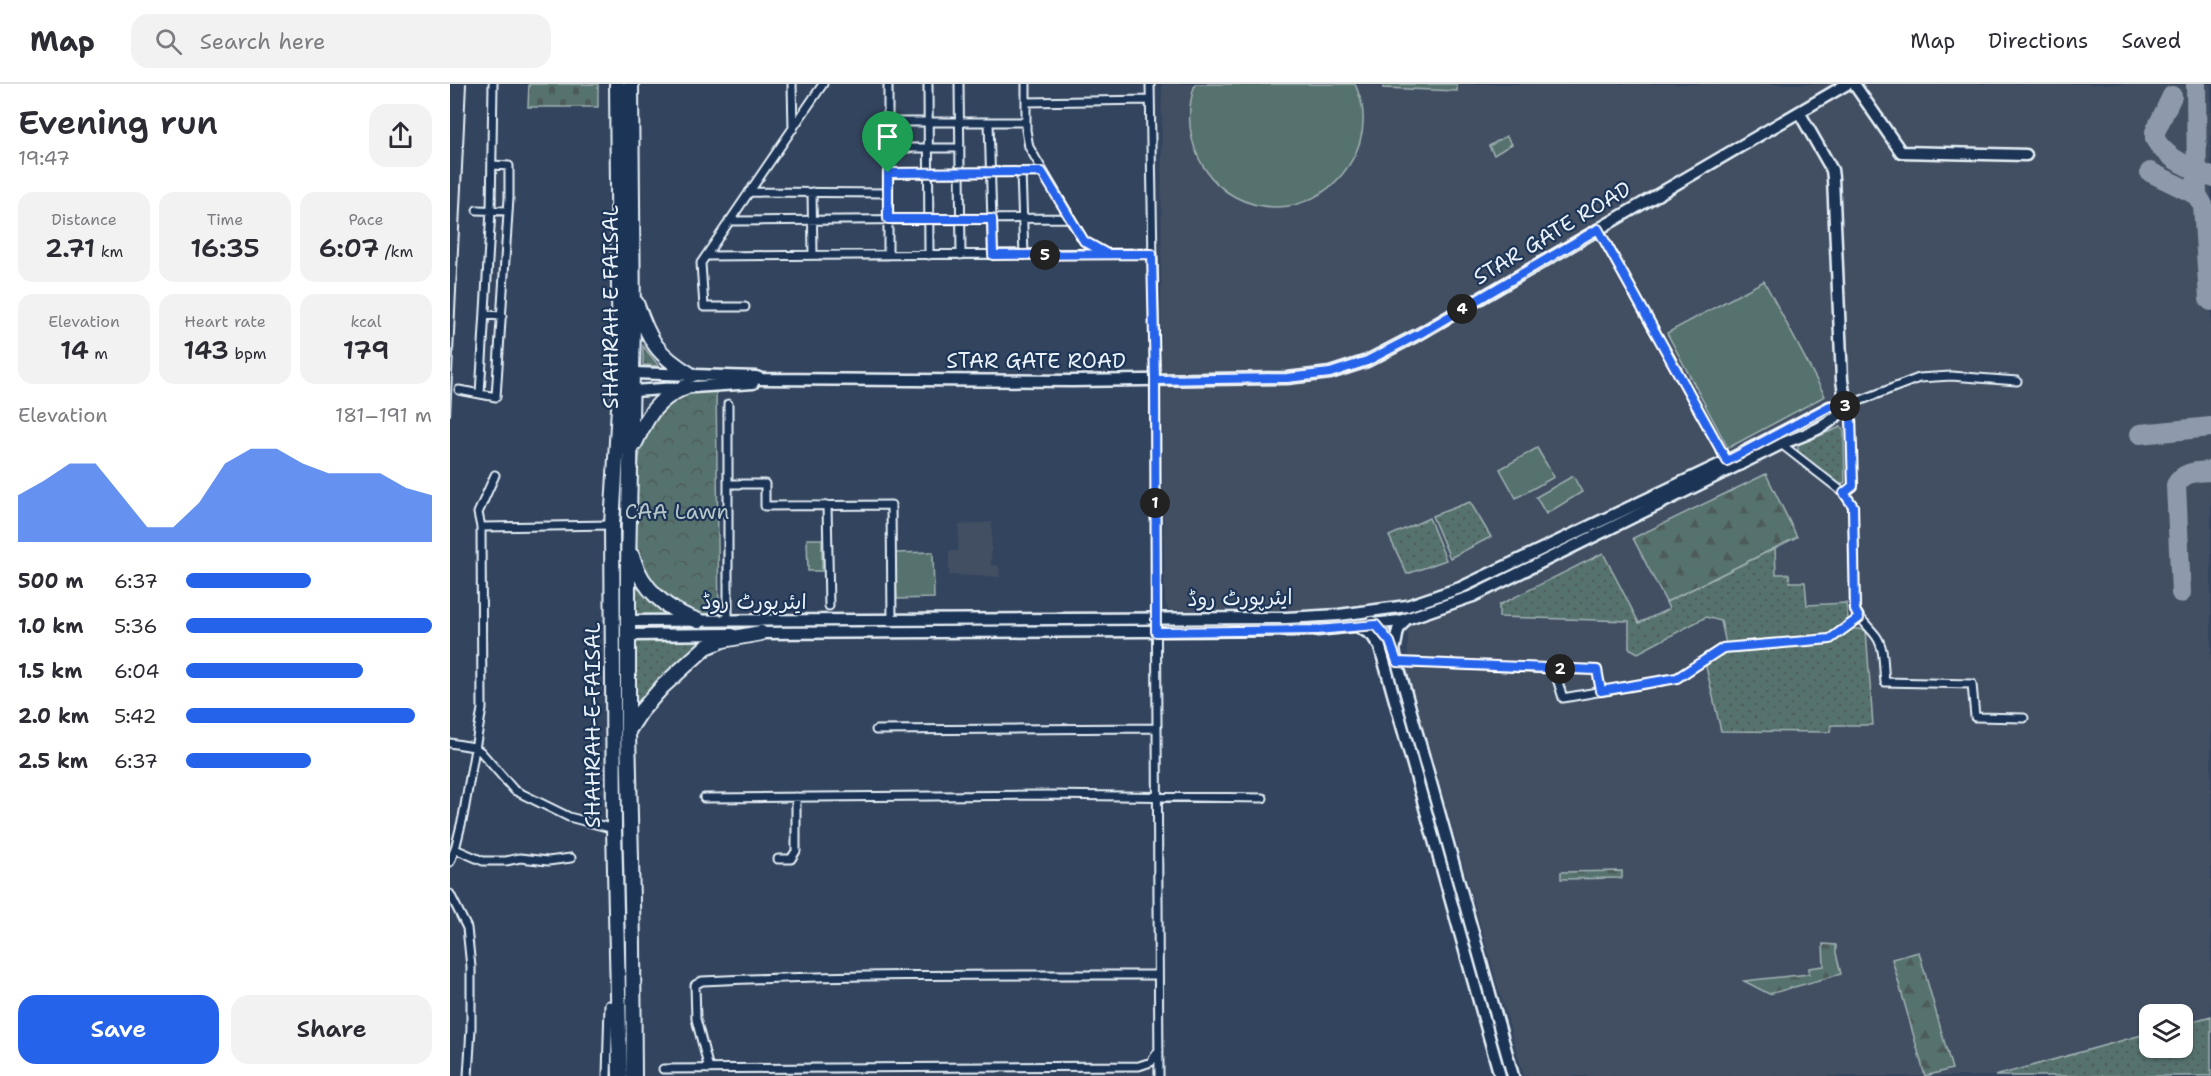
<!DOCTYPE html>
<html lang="en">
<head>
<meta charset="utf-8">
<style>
  :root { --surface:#fff; --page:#f2f2f3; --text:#2b2b33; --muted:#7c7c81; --line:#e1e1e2; --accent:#2563eb }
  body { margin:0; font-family:"Shantell Sans","Playpen Sans Arabic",sans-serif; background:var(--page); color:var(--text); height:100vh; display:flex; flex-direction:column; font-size:22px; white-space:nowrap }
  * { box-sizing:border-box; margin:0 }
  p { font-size:20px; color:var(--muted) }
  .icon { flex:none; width:33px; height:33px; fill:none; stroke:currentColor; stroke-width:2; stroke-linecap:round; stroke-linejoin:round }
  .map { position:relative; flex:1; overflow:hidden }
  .drawer { display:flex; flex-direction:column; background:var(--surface); width:450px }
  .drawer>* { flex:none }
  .controls { position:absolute; left:1689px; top:920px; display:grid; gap:12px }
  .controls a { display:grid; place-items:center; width:54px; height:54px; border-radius:12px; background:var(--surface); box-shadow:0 2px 4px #0004; font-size:30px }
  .pin { position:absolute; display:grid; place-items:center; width:51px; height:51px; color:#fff; margin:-62px -26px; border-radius:50% 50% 50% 0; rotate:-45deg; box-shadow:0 0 6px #0007 }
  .pin .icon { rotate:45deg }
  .km { position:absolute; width:30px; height:30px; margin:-15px; border-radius:50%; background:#222; color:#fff; font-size:16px; line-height:30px; text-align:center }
  .round { display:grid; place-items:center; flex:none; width:63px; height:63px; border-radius:18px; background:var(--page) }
  .overview { display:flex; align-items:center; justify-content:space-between; height:102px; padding:0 18px }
  h1 { font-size:33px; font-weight:600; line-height:45px }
  .figures { display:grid; grid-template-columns:repeat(3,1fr); gap:9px; height:102px; padding:6px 18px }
  .figures div { display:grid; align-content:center; border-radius:15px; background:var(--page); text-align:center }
  .figures b { font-size:26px; font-weight:600 }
  .figures small { font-size:16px; font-weight:400 }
  .figures p { font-size:16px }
  .chart { height:168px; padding:12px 18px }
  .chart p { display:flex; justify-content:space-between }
  .chart svg { width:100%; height:108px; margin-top:6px; fill:var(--accent); opacity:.7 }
  .button { display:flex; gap:12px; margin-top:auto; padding:12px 18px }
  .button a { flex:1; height:69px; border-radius:18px; background:var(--accent); color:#fff; font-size:24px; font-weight:600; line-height:69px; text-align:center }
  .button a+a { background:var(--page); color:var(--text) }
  ul { padding:0 18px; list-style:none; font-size:20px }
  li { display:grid; grid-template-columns:96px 72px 1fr; align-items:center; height:45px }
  li i { height:15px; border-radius:8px; background:var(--accent) }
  header { display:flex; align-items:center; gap:36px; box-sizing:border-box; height:84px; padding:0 30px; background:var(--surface); border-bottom:2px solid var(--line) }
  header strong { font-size:28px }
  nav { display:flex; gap:33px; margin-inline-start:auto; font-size:21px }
  .search { width:420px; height:54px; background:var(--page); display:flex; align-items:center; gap:15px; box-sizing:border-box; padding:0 21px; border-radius:18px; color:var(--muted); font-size:22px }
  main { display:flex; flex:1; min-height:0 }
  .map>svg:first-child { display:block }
  .built { fill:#424f63; fill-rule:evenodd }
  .grass { fill:url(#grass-dots); stroke:#a0b2b3; stroke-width:1.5 }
  .forest { fill:url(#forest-firs); stroke:#a0b2b3; stroke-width:1.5 }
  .cemetery { fill:url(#cemetery-stones); stroke:#a0b2b3; stroke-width:1.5 }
  .park { fill:url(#park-crowns); stroke:#a0b2b3; stroke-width:1.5 }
  .garden { fill:#57726e; stroke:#a0b2b3; stroke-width:1.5 }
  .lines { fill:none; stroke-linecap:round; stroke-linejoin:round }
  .taxiway { stroke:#8e9aab; stroke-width:20 }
  .street-casing { stroke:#e8f1f8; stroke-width:11 }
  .secondary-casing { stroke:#e8f1f8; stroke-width:15 }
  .highway-casing { stroke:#e8f1f8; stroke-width:18 }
  .street { stroke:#1d3557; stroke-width:7 }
  .secondary { stroke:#1d3557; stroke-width:10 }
  .highway { stroke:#1d3557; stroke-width:14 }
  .rail { stroke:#e8f1f8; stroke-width:2 }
  .route-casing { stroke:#fff; stroke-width:12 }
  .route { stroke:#2563eb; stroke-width:8 }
  .labels { text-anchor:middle; stroke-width:4.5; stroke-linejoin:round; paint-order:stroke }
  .street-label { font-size:21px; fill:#e8f1f8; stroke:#1d3557 }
  .park-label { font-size:21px; fill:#b5c5c8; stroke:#1d3557 }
</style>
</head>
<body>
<header>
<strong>Map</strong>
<div class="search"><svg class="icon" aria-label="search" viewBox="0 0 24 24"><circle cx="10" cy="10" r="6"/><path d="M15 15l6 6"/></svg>Search here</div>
<nav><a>Map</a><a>Directions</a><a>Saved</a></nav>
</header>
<main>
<section class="drawer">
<div class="overview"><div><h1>Evening run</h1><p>19:47</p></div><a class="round"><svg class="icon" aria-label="share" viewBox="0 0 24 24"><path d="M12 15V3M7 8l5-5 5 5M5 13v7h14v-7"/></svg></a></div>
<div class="figures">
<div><p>Distance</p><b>2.71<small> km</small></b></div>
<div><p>Time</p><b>16:35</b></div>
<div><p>Pace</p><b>6:07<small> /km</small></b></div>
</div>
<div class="figures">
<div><p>Elevation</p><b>14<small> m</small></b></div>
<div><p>Heart rate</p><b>143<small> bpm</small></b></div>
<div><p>kcal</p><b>179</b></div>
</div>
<div class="chart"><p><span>Elevation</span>181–191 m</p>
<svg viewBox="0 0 160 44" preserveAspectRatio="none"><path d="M0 44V25L10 19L20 12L30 12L40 25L50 38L60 38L70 28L80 12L90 6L100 6L110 12L120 16L130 16L140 16L150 22L160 25V44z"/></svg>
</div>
<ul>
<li><b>500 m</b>6:37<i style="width:51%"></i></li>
<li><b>1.0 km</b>5:36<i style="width:100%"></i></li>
<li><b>1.5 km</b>6:04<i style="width:72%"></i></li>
<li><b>2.0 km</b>5:42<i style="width:93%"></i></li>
<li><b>2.5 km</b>6:37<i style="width:51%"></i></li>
</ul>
<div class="button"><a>Save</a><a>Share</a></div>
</section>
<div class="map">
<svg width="1761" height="992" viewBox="0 0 1761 992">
  <defs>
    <pattern id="grass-dots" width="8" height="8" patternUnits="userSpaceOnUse" patternTransform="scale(1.5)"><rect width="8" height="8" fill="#57726e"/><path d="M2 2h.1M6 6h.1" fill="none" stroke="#4e5b5a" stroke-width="1.8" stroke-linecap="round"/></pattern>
    <pattern id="forest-firs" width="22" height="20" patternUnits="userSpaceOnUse" patternTransform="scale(1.5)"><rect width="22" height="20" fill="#57726e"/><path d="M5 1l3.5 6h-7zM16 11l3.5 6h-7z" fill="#4e5b5a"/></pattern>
    <pattern id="cemetery-stones" width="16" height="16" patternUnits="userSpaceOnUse" patternTransform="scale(1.5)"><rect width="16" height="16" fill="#57726e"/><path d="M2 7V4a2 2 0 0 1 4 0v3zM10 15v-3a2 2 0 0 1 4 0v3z" fill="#4e5b5a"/></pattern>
    <pattern id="park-crowns" width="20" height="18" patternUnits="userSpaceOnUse" patternTransform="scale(1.5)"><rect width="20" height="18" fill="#57726e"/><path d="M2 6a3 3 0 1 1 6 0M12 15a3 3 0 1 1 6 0" fill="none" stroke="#4e5b5a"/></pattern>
  </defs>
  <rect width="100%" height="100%" fill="#33445e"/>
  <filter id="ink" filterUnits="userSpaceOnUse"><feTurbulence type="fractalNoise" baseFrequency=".0167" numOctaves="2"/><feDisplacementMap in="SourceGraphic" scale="12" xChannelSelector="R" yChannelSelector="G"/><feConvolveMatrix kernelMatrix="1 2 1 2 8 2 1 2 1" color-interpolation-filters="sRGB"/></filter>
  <g filter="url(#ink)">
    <path class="built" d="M 712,0 L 1761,0 L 1761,992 L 1074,992 L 958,589 L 958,556 L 953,516 L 895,525 L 718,526 L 715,517 L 711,300 ZM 1700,930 L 1732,930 L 1732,963 L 1700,963 Z
      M 542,438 L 541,481 L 549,482 L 550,493 L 499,491 L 499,467 L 508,467 L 509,441 Z"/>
    <path class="grass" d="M 193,262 L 209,282 L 193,281 Z
      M 1391,343 L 1394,346 L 1395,398 L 1390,401 L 1348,372 L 1348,360 Z
      M 1020,418 L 1041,453 L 1000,474 L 982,432 Z
      M 979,434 L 996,476 L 957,490 L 939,452 Z
      M 1325,464 L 1326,490 L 1339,490 L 1340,498 L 1355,498 L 1357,521 L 1396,519 L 1398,535 L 1393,543 L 1379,553 L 1319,559 L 1276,560 L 1271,537 L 1256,533 L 1188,569 L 1179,564 L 1179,537 L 1049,533 L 1049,521 L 1153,469 L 1189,539 L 1219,525 L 1216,518 Z
      M 187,494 L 222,533 L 184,531 L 184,496 Z
      M 1400,544 L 1416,546 L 1423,641 L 1381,641 L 1380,648 L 1271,647 L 1256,583 C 1259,571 1274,567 1285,565 L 1381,558 Z
      M 261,552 L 189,619 L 186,617 L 185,558 L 187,553 Z
      M 1761,932 L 1761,992 L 1545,992 L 1699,949 L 1700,963 L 1732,963 L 1733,940 Z"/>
    <path class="forest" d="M 1316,390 L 1347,453 L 1216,518 L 1183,454 Z
      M 1172,787 L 1172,794 L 1111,795 L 1111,788 Z
      M 1373,860 L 1386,861 L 1386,869 L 1391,890 L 1319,910 L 1294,897 L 1359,890 L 1359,884 L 1374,882 Z
      M 1469,868 L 1502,985 L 1475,992 L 1442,875 Z"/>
    <path class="cemetery" d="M 79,0 L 148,0 L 148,23 L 78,23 Z"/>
    <path class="park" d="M 266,304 L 269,532 C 235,532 199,511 189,476 C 184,455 186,430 187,408 C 188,382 188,360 201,338 C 204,333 207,326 211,322 C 226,309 247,306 266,304 Z"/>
    <path class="garden" d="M 745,0 L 905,0 C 908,7 911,15 912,22 C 921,71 878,122 828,123 C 762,124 725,59 745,0 Z
      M 933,0 L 1007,0 L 1007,7 L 933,4 Z
      M 1056,52 L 1062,60 L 1044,71 L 1039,62 Z
      M 1314,197 L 1375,312 L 1278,364 L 1217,249 Z
      M 1087,364 L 1104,393 L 1066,414 L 1050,385 Z
      M 1123,392 L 1132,408 L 1096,430 L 1086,413 Z
      M 357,455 L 372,455 L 372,487 L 358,487 Z
      M 483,468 L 484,514 L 447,515 L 445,469 Z"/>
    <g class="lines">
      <path class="taxiway" d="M 1746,0 L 1747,111 L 1753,121 L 1759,215 L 1761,217
        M 1722,12 L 1705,48 L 1705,55 C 1716,75 1741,84 1761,93
        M 1700,88 L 1747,111
        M 1690,350 L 1761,343
        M 1731,509 L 1726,401 C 1734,387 1747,388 1761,387"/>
      <defs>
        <path id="street" d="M 342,0 L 343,45
          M 438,0 L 438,171
          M 478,0 L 479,171
          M 509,0 L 511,171
          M 576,0 L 576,46 L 579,63 L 634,157 L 654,168
          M 700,0 L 705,296 L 709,992
          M 576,18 L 700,16
          M 438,38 L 576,38
          M 539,38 L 543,171
          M 439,64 L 510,64
          M 571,88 L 574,171
          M 438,89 L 592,88
          M 299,108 L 438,109
          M 362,108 L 363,171
          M 27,126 L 58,127
          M 279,137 L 620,134
          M 1148,145 L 1277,377
          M 256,172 L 702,169
          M 295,223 L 254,223 L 251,179 L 373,0
          M 35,231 L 52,232
          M 9,306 L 46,313 L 59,114 L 59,82 L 43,81
          M 30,310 L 41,127 L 43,0
          M 278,320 L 278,537
          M 1331,360 L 1394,409 L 1403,422 L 1405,526 C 1411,536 1419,543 1426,552 C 1435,564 1433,583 1435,598 L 1522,600 L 1525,633 L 1574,634
          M 278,400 L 315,400 L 315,422 L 441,421 L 442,537
          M 1394,409 L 1403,402 L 1401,333 L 1396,322 L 1469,294 L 1501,292 L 1567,297
          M 377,421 L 379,522
          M 31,443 L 162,441
          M 947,578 L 1104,585 L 1113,614 L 1227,594 L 1273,564 L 1380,555 L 1409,534
          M 1104,585 L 1147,586 L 1151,607
          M 426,646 L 706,644
          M 0,659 L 24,663 L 31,668 L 64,706 L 119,733 L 164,745
          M 254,714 L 598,711 L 813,714
          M 5,765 L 33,777 L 56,777 L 70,774 L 98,777 L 121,774
          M 328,775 L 341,775 L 346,767 L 346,713
          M 0,778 L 5,765 L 13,733 L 32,625 L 31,443 L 28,429 L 45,391
          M 0,810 L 17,844 L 21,883 L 21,944 L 18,992
          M 213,985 L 689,982 L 701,978 L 709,966
          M 259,985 L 246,935 L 245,901 L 252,897 C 404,890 556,891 708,891
          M 157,992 L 159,921"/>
        <path id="secondary" d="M 1404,0 L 1451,68 L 1576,71
          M 183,289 L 306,293 L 311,295 L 622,297 L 837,294 L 880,289 L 917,277 L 971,249 L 1397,0
          M 183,307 L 303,299
          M 178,537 L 836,534 L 889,531 L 957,522 L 1010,504 L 1277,377 L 1380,323 L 1396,322
          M 922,538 L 935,550 L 944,567 L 1063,992
          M 909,543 L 922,551 L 930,563 L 1050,992
          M 304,549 L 867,546 L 950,537 L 1023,512 L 1331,360 C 1356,350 1379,344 1396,322 L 1392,296 L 1383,94 L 1382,86 L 1349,28
          M 178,551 L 282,550
          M 944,567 L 948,546 L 956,535"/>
        <path id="highway" d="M 167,0 L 170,307 L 162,441 L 164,745 L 170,992
          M 181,0 L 183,238 L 178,482 L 178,648 L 183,860 L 184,992
          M 186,219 C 201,258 205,269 241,291
          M 185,359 C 198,331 206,316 235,303
          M 182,472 C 192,505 217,527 249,537
          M 178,647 L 191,627 L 213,602 L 256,563 L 273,556 L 311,549"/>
      </defs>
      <use href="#street" class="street-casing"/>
      <use href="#secondary" class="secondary-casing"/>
      <use href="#highway" class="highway-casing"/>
      <use href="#street" class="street"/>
      <use href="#secondary" class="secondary"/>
      <use href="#highway" class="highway"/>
      <path class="rail" d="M 0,331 L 16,0"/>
    </g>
  </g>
  <g class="lines" filter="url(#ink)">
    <defs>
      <path id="route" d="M 438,89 L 592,88 L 634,157 L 657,170 L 702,170 L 705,296 L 706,548 L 867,546 L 926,541 L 940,558 L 947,578 L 1147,586 L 1151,607 L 1227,594 L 1273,564 L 1380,555 L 1409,534 L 1405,526 L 1403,422 L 1394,409 L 1403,402 L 1401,333 L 1396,322 L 1380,322 L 1277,377 L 1148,145 L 971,249 L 917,277 L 880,289 L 837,294 L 705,296 L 702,170 L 543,171 L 542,135 L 438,135 L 438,89"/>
    </defs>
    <use href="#route" class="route-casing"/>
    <use href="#route" class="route"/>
  </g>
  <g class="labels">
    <g class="street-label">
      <text transform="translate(1102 149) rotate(-31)" y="7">STAR GATE ROAD</text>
      <text transform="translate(161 223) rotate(-90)" y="7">SHAHRAH E FAISAL</text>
      <text x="586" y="284">STAR GATE ROAD</text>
      <text transform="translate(790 514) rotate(-1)" y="7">ایئرپورٹ روڈ</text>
      <text x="304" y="525">ایئرپورٹ روڈ</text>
      <text transform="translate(143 641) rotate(-90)" y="7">SHAHRAH-E-FAISAL</text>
    </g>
    <g class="park-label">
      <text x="227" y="435">CAA Lawn</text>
    </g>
  </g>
</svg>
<div class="controls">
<a><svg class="icon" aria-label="layers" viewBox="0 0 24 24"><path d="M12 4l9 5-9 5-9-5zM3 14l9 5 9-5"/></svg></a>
</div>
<div class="pin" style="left:438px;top:89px;background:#1e9e55"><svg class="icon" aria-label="arrive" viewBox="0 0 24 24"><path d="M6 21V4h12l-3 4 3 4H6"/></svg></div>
<b class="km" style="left:705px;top:419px">1</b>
<b class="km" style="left:1110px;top:585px">2</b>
<b class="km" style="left:1395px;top:322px">3</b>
<b class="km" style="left:1012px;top:225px">4</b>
<b class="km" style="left:595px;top:171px">5</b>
</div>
</main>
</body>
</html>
